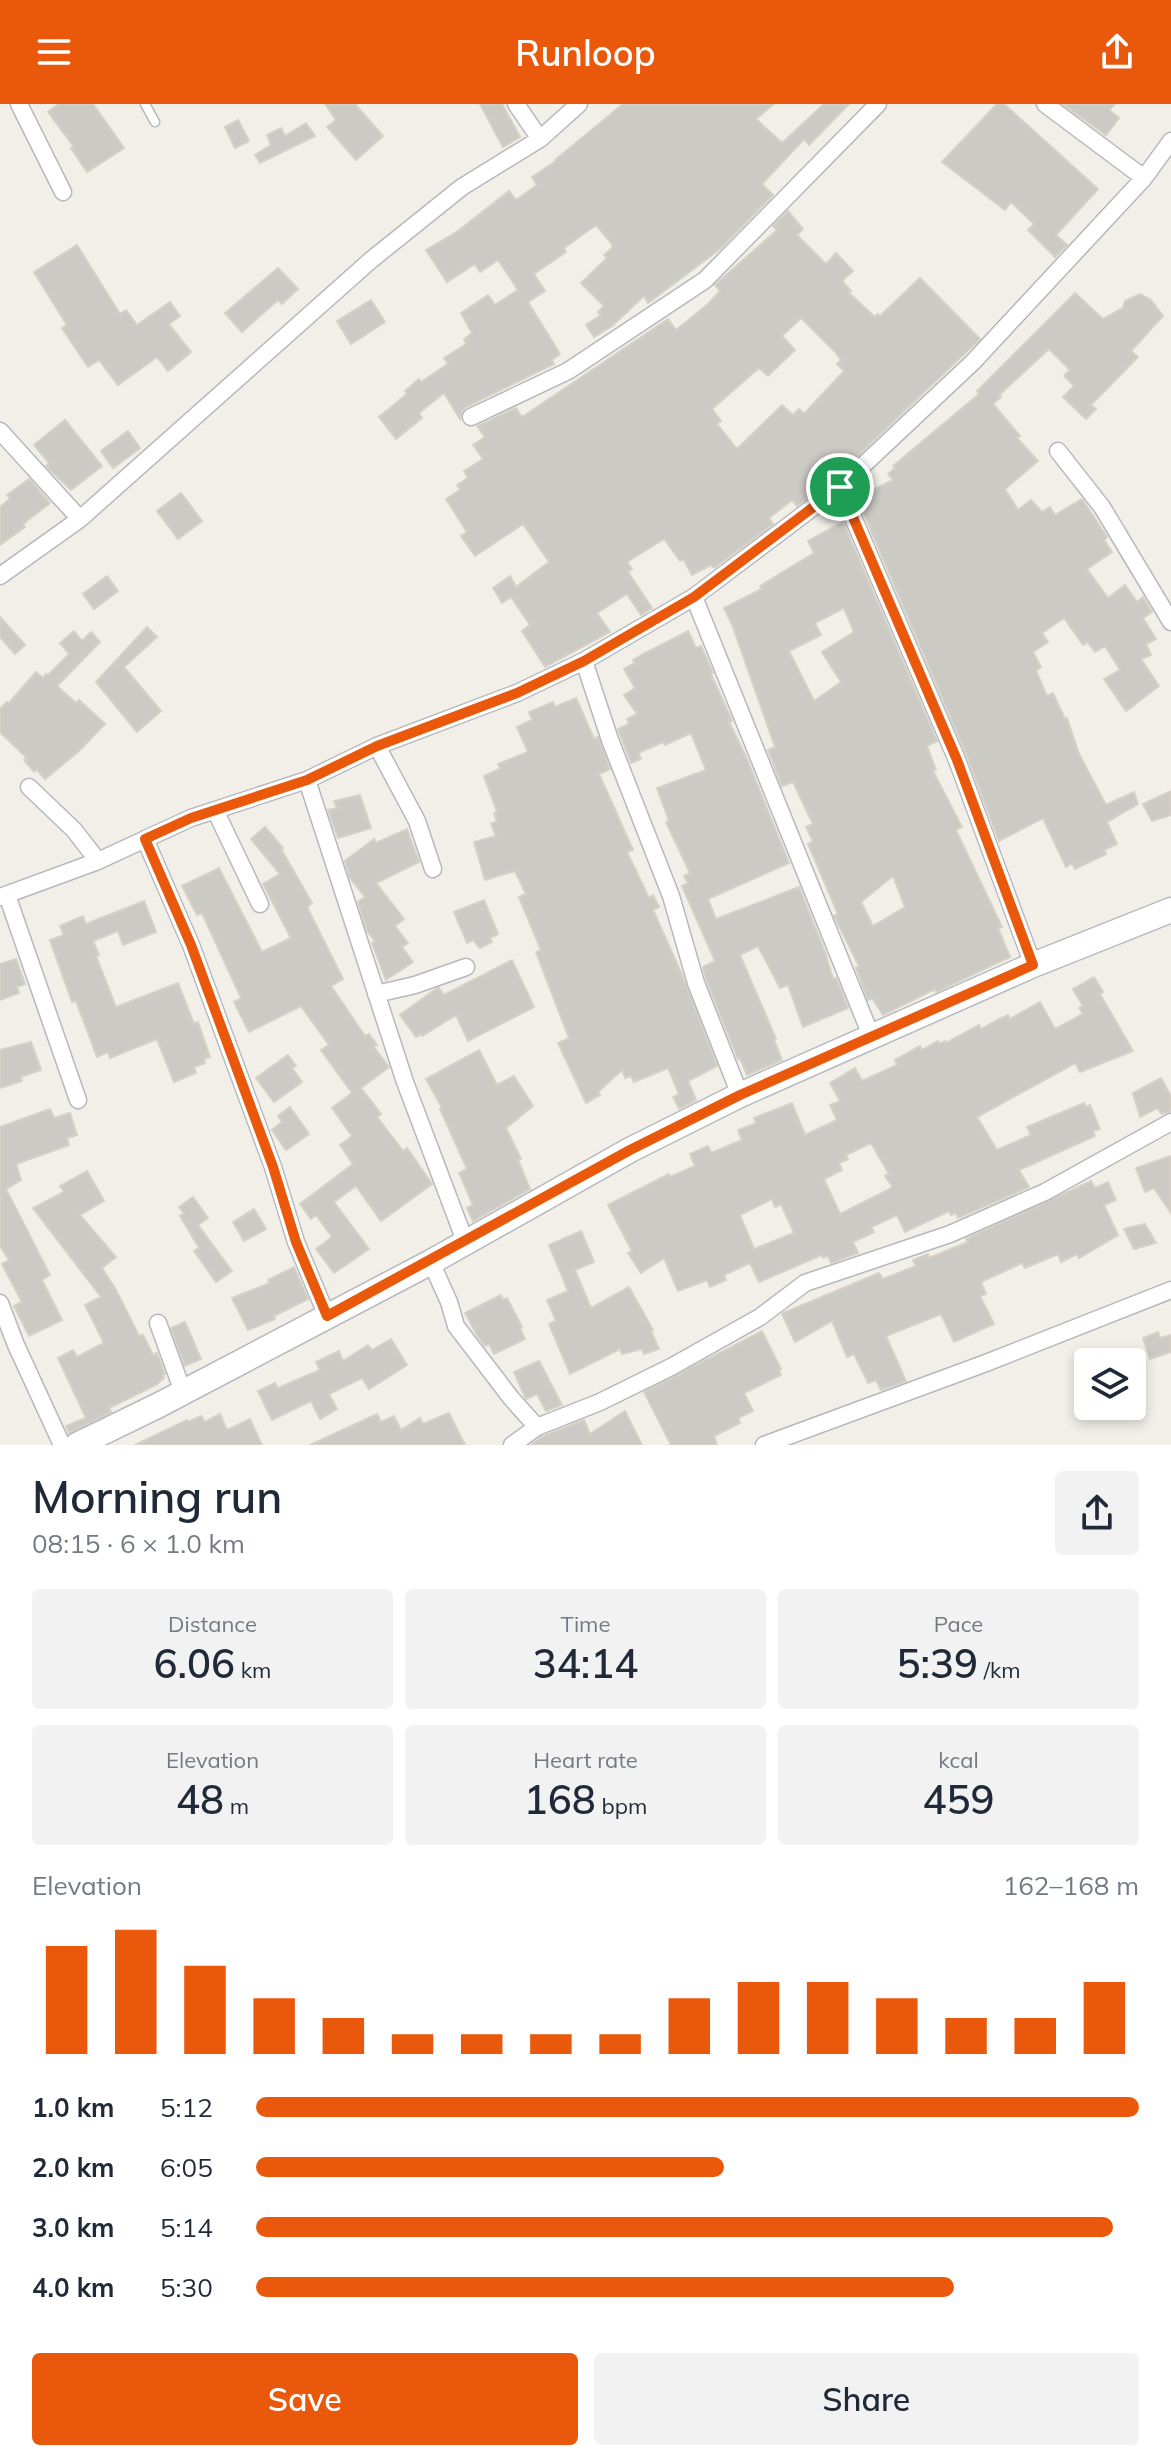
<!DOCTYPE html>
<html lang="en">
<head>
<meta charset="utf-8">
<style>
  :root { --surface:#fff; --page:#f2f2f3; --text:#1f2937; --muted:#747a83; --accent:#ea580c }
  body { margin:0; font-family:Mulish,sans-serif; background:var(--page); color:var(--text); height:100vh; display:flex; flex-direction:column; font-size:30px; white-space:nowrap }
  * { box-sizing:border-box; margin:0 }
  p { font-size:26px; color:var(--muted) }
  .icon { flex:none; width:44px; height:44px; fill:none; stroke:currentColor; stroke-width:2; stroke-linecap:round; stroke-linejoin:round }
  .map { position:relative; height:1341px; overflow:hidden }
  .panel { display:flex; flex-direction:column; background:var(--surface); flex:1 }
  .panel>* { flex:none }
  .tools { position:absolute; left:1074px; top:1244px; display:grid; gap:16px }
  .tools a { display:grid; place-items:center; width:72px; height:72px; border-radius:8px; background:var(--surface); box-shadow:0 4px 12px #0003; font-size:40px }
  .pin { position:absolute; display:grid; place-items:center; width:68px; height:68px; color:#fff; margin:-34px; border:4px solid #fff; border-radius:50%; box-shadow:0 2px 8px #0007 }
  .round { display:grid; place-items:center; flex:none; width:84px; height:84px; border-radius:8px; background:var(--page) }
  .headline { display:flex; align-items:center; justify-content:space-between; height:136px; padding:0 32px }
  h1 { font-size:44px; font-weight:600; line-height:60px }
  .metrics { display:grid; grid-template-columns:repeat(3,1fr); gap:12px; height:136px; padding:8px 32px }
  .metrics div { display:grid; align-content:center; border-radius:8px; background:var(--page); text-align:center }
  .metrics b { font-size:40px; font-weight:600 }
  .metrics small { font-size:22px; font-weight:400 }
  .metrics p { font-size:22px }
  .chart { height:224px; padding:16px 32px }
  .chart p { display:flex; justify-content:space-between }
  .chart svg { width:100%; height:144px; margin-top:8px; stroke:var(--accent); stroke-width:6 }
  .cta { display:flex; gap:16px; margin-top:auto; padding:16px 32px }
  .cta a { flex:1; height:92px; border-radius:8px; background:var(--accent); color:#fff; font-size:32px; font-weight:600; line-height:92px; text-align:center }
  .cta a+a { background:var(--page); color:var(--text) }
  ul { padding:0 32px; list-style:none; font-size:26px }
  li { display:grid; grid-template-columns:128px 96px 1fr; align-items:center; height:60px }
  li i { height:20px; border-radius:10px; background:var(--accent) }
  header { display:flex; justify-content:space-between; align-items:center; height:104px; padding:0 32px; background:var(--accent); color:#fff; font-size:36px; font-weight:600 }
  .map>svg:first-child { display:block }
  .building { fill:#cccac5; stroke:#d6d1c6; stroke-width:2; fill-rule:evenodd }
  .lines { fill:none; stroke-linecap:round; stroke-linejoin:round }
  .service-casing { stroke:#b5b8bc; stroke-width:11 }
  .minor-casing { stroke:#b5b8bc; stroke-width:19 }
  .secondary-casing { stroke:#b6babf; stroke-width:27 }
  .service { stroke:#fff; stroke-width:8 }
  .minor { stroke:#fff; stroke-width:16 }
  .secondary { stroke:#fff; stroke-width:24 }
  .route-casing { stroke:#fff; stroke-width:16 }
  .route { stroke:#ea580c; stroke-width:10 }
</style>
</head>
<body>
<header><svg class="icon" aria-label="menu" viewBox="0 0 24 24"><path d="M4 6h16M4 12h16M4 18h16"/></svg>Runloop<svg class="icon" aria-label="share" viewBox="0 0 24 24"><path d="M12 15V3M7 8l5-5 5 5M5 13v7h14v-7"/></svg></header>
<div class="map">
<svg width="1171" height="1341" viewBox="0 0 1171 1341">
  <rect width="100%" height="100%" fill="#f1efe8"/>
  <path class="building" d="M 59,0 L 93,0 L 124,44 L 87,68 L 71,44 L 74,43 L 48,8 Z
    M 325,0 L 355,0 L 383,32 L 356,56 L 327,23 L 336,16 Z
    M 480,0 L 502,0 L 520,33 L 503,43 Z
    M 623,0 L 774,0 L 756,15 L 782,39 L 824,0 L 849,0 L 809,41 L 804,35 L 762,80 L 773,91 L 720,145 L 648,199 L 644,192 L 612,222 L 594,233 L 586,221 L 601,211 L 598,208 L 604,202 L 581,179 L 607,154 L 604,151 L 612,144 L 612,140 L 596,121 L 564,144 L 566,148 L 534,170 L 545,187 L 528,198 L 560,250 L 552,256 L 554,260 L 466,303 L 462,307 L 460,315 L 444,289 L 419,309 L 422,314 L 396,335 L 379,313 L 407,290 L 405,287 L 419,275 L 421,278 L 448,260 L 444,254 L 466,240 L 464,235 L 472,229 L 461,209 L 488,191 L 495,201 L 518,186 L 498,156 L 480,168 L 475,160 L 447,178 L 426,146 L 458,127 L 509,87 L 516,96 L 537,81 L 532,73 L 556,57 L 555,56 Z
    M 997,0 L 1004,0 L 1098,85 L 1056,131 L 1067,141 L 1055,153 L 1028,126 L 1034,120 L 1011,98 L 1005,106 L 942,58 Z
    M 1063,0 L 1115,0 L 1109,6 L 1119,14 L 1106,31 Z
    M 238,16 L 249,37 L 235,44 L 225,23 Z
    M 306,19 L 315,32 L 260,59 L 255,51 L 271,41 L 267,31 L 281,24 L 285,32 Z
    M 788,107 L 803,125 L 797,131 L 826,160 L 836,149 L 853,167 L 842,177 L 851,187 L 849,189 L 875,213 L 878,210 L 880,212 L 920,174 L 980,235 L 833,375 L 797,402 L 792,396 L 769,414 L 773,420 L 714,464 L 711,461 L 692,471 L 683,455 L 680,457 L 664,435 L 627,458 L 632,465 L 628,468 L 652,504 L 641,511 L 627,490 L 597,509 L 610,528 L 545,563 L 522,527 L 530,521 L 511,493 L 502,499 L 493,484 L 510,472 L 516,483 L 549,458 L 523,420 L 475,452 L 461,432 L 467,428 L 446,395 L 460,386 L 457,381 L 468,374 L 464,367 L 483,355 L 473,341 L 485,333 L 477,322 L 516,304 L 522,313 L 668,215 L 676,226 L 708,200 L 720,187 L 715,181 L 777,126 L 773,122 ZM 801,214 L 836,249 L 841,256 L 837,260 L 844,267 L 804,310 L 799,305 L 793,311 L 782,301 L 737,345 L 717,320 L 721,317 L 712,305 L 759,264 L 768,272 L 795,246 L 782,232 Z
    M 77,141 L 120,210 L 126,206 L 137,221 L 170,198 L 180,212 L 169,220 L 191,248 L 168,267 L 157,253 L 118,281 L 99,256 L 88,263 L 62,224 L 67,221 L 34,168 Z
    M 278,164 L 298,185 L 282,200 L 278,196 L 242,228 L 225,209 Z
    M 1075,189 L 1103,215 L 1123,204 L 1125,197 L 1140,190 L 1151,196 L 1163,212 L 1131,247 L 1138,253 L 1091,301 L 1096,305 L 1086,315 L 1063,293 L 1074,282 L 1064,272 L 1070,266 L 1049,245 L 999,291 L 1001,293 L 993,300 L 1020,332 L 1017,334 L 1038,357 L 1005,385 L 1018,406 L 1031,396 L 1042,408 L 1050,403 L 1055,411 L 1082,395 L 1107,433 L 1104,436 L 1112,448 L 1087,465 L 1108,494 L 1125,481 L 1137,498 L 1143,493 L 1152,508 L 1143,514 L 1156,535 L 1146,540 L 1151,551 L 1141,555 L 1159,582 L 1126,607 L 1104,575 L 1120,566 L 1105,542 L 1095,548 L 1087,538 L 1083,541 L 1064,514 L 1042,529 L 1048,538 L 1033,548 L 1041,563 L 1036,567 L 1047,592 L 1053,589 L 1065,615 L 1067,614 L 1079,650 L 1106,701 L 1134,688 L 1138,700 L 1107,718 L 1117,740 L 1104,746 L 1106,750 L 1075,765 L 1072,759 L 1066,763 L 1043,714 L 999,737 L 967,652 L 857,394 L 893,376 L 888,370 L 895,364 L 893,362 L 979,290 L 977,287 Z
    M 371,196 L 385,218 L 351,240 L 337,217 Z
    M 65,316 L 102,362 L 71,386 L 46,362 L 49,359 L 34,341 Z
    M 128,327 L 140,344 L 113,364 L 101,347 Z
    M 29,375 L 50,399 L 23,420 L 25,423 L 0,441 L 0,403 L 10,395 L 7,391 Z
    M 181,389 L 202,417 L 178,435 L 157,407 Z
    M 843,418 L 937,637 L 927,642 L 936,666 L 933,667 L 962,723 L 956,726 L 1002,823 L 998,824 L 1010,853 L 936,888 L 935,885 L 883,911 L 872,894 L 868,896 L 856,864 L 859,862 L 834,812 L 838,810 L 808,740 L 813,737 L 806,723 L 813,720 L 793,678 L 782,682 L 768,646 L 775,643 L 733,523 L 724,504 L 762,485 L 760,482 L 814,449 L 808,437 ZM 844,504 L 854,528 L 822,548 L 841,578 L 814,597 L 789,547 L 821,531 L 815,519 ZM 893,772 L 905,803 L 873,822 L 861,798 Z
    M 107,472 L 118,487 L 94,505 L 83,490 Z
    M 0,513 L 25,541 L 15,550 L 0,533 Z
    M 147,523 L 157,533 L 124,563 L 161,607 L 137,628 L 96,578 Z
    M 74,527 L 82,537 L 91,528 L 100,538 L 57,582 L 76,599 L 79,596 L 105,620 L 78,648 L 45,675 L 37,666 L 34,668 L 24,656 L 27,654 L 0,628 L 0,605 L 7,598 L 9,599 L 36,568 L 43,574 L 46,570 L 48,571 L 69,550 L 60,539 Z
    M 688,527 L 696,544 L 701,542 L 708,558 L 713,569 L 711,570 L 732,617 L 729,618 L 747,655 L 789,759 L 708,795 L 716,815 L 799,783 L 825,848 L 833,875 L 836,874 L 848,904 L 803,923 L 788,881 L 780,884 L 758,842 L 740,851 L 776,935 L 774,936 L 782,956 L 747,971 L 740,954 L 738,955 L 706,875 L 703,863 L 715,857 L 682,782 L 688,779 L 684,772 L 690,769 L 666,718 L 669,717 L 657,684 L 706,666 L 691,629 L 665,641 L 663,638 L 638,649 L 641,655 L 631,659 L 618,625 L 629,620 L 627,615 L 637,610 L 624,591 L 635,584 L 624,565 L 635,559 L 633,556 L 643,550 Z
    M 576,594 L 594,635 L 598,633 L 610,665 L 599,670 L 633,746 L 627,748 L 649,794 L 653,791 L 659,803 L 653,806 L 682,871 L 717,962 L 688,977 L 696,996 L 679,1005 L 673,993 L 679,990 L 668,964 L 634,978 L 631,972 L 625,974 L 622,966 L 598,988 L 600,991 L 586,999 L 558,939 L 569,934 L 536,848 L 541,846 L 519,793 L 526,790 L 515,767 L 485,776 L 474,738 L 496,732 L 491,720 L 497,717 L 494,709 L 497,708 L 484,672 L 500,665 L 498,660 L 528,648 L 517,623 L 532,616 L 529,608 L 553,598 L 555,603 Z
    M 1171,687 L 1171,711 L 1152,717 L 1143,700 Z
    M 360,691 L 371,724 L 338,734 L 328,706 L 337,704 L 334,697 Z
    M 265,723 L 283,744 L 281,745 L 312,799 L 307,803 L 343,875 L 331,882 L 365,932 L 369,930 L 377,941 L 374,943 L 389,963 L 361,984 L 381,1010 L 377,1013 L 403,1047 L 407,1044 L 432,1080 L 381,1117 L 356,1082 L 334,1098 L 369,1145 L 334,1169 L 316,1145 L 332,1133 L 316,1111 L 311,1115 L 300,1100 L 353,1060 L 340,1041 L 352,1032 L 332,1004 L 352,989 L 321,946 L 329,941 L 301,902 L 249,928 L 234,898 L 241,894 L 202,809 L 197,811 L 182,782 L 219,764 L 262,848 L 291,834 L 263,780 L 280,770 L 251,735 Z
    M 407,725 L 419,758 L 376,779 L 404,815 L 395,822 L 408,839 L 402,843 L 413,858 L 386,876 L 372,839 L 375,837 L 367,827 L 358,798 L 365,793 L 350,774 L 345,757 L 374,735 L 376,739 Z
    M 484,796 L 498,830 L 490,834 L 492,838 L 480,844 L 473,836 L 467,839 L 454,808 Z
    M 144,797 L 156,828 L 123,841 L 118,827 L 93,837 L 99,851 L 96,852 L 116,903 L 178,879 L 194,920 L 198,918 L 210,953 L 204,955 L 205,959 L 194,963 L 196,969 L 174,978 L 157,935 L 110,954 L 108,948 L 97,953 L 76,897 L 72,898 L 50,836 L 64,831 L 60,822 L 83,812 L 86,820 Z
    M 16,855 L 25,880 L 17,883 L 19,889 L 0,896 L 0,860 Z
    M 512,856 L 534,903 L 468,937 L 456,911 L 422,932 L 421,930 L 416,933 L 400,911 L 436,885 L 439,884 L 444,891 Z
    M 1094,873 L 1103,888 L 1100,890 L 1133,947 L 1080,968 L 1075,959 L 977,1013 L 997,1046 L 1031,1031 L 1027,1023 L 1084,999 L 1086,1003 L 1090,1001 L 1100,1025 L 1093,1027 L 1095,1032 L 1019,1066 L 1029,1083 L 958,1114 L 956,1109 L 951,1111 L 949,1107 L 905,1128 L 897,1111 L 871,1123 L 874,1128 L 853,1138 L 858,1149 L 831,1159 L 828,1152 L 823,1154 L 822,1151 L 759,1178 L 750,1159 L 724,1171 L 726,1176 L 710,1183 L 707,1176 L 678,1187 L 664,1154 L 641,1169 L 628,1149 L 632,1147 L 608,1101 L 669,1070 L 670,1073 L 695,1062 L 690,1050 L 708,1042 L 711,1049 L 742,1036 L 738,1026 L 756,1019 L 754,1014 L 792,999 L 805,1031 L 837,1016 L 830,1001 L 840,997 L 830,979 L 855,964 L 862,977 L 897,961 L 895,956 L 920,942 L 922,946 L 938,937 L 939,940 L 945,937 L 946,939 L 979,921 L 981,925 L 999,915 L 1008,911 L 1010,915 L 1040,898 L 1055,925 L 1083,910 L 1079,904 L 1083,902 L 1073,885 ZM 871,1039 L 889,1070 L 885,1072 L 892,1082 L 890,1085 L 840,1110 L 824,1075 L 842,1066 L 839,1059 L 848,1055 L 846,1051 ZM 772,1095 L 775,1103 L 781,1100 L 794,1129 L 754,1145 L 740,1111 Z
    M 31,938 L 41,966 L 21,973 L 22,977 L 0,984 L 0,946 Z
    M 479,946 L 497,981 L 514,972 L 533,1002 L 506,1024 L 521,1055 L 518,1056 L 530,1085 L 473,1117 L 467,1104 L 473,1101 L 459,1069 L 467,1065 L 440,1005 L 442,1004 L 426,975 Z
    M 288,951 L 296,962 L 292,964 L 302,978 L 274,998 L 256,974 Z
    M 1161,974 L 1171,992 L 1171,1007 L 1162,1010 L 1157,1004 L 1140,1013 L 1133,989 Z
    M 290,1003 L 309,1030 L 286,1046 L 272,1026 L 282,1018 L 278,1012 Z
    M 50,1005 L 54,1014 L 70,1009 L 77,1031 L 67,1034 L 69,1041 L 16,1060 L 21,1076 L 6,1085 L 50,1171 L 42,1176 L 62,1216 L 29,1232 L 14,1202 L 22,1198 L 2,1160 L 9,1156 L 0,1142 L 0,1023 Z
    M 1171,1052 L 1171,1109 L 1154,1084 L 1145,1088 L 1136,1064 Z
    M 87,1067 L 104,1097 L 80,1111 L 116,1153 L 102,1164 L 116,1186 L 139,1232 L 143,1231 L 153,1251 L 157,1249 L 165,1270 L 163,1271 L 164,1274 L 156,1281 L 109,1304 L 111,1308 L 69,1329 L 66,1322 L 86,1314 L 58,1254 L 73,1246 L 77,1253 L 104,1239 L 85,1201 L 101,1193 L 33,1104 L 64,1088 L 60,1082 Z
    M 1091,1077 L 1095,1084 L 1108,1078 L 1116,1096 L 1104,1101 L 1118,1131 L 1079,1154 L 1077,1150 L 1061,1158 L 1058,1150 L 1025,1164 L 1022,1159 L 981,1178 L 986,1190 L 980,1192 L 994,1220 L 954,1238 L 941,1210 L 886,1232 L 906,1277 L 881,1286 L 876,1276 L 868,1279 L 854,1250 L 847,1253 L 832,1217 L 795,1238 L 782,1210 L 783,1209 L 879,1169 L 883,1175 L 916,1162 L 913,1156 L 928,1150 L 929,1154 L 968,1138 L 966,1135 Z
    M 193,1093 L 208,1114 L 198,1121 L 232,1167 L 216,1178 L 194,1147 L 199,1144 L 180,1112 L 184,1110 L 179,1103 Z
    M 254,1105 L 266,1125 L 244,1137 L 233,1118 Z
    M 1145,1120 L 1156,1139 L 1134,1145 L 1124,1125 Z
    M 581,1127 L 594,1158 L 575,1166 L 591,1204 L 629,1183 L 653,1226 L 651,1227 L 659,1245 L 644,1250 L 642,1245 L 622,1250 L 620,1245 L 570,1270 L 549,1220 L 556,1217 L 547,1196 L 568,1187 L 549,1141 Z
    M 294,1163 L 308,1195 L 274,1212 L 275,1215 L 248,1226 L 232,1194 L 270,1179 L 268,1176 Z
    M 501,1191 L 503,1196 L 507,1194 L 522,1223 L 520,1225 L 525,1235 L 494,1250 L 489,1240 L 485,1242 L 477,1231 L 465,1209 Z
    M 185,1218 L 201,1255 L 185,1262 L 171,1224 Z
    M 762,1227 L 781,1265 L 779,1266 L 781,1271 L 744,1289 L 753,1307 L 738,1314 L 740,1319 L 714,1332 L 717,1341 L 671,1341 L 644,1288 Z
    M 1158,1228 L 1160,1234 L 1171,1231 L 1171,1248 L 1150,1255 L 1143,1234 Z
    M 391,1235 L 407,1261 L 369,1285 L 362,1274 L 329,1290 L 337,1305 L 320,1315 L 311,1297 L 272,1316 L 258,1287 L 275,1279 L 278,1284 L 320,1266 L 316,1258 L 339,1247 L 343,1257 L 368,1241 L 372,1246 Z
    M 539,1257 L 562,1301 L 546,1307 L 537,1290 L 526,1295 L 525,1293 L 514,1268 Z
    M 625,1307 L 642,1341 L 531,1341 L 542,1333 L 584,1316 L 590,1330 Z
    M 449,1309 L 465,1341 L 310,1341 L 377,1310 L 381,1318 L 394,1312 L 401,1326 L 420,1314 L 423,1320 Z
    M 220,1310 L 227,1326 L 250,1315 L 262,1341 L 135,1341 L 187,1316 L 188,1318 L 201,1312 L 205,1318 Z"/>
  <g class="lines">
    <defs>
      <path id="service" d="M 145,0 L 155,18"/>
      <path id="minor" d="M 19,0 L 63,88
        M 516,0 L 540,35
        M 1045,0 L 1144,74
        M 471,313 L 568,267 L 705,176 L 878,0
        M 0,327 L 80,415
        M 1058,347 L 1102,403 L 1171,518
        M 840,383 L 957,656 L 1033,861
        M 0,472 L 80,415 L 371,156 L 462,83 L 540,35 L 579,0
        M 694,493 L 872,934
        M 584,557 L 610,636 L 671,792 L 696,879 L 740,991
        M 377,642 L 417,717 L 433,765
        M 307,676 L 405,978 L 465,1137
        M 29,683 L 74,726 L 98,757
        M 215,706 L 260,800
        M 145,735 L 191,841 L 273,1063 L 296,1138 L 327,1212
        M 7,791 L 78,996
        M 0,793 L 98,757 L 191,714 L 307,676 L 377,642 L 517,589 L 584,557 L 694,493 L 840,383 L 973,258 L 1144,74 L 1171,37
        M 376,890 L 415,881 L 466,863
        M 431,1158 L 449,1198 L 456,1222 L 511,1294 L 537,1323
        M 0,1199 L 16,1241 L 62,1341
        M 158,1219 L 183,1288
        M 512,1341 L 537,1323 L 600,1298 L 671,1263 L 760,1213 L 805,1179 L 950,1130 L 1045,1088 L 1171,1018
        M 764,1341 L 986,1259 L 1171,1186"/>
      <path id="secondary" d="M 77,1341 L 159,1301 L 431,1158 L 630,1046 L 740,991 L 1033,861 L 1171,806"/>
    </defs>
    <use href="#service" class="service-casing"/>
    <use href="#minor" class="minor-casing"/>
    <use href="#secondary" class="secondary-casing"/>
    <use href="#service" class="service"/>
    <use href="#minor" class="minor"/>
    <use href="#secondary" class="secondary"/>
  </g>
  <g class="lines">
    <defs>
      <path id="route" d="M 840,383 L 957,656 L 1033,861 L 740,991 L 630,1046 L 327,1212 L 296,1138 L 273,1063 L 191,841 L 145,735 L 191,714 L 307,676 L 377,642 L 517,589 L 584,557 L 694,493 Z"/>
    </defs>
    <use href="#route" class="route-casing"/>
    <use href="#route" class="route"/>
  </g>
</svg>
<div class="tools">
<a><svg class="icon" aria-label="layers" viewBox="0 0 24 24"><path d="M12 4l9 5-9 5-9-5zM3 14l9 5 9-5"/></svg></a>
</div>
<div class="pin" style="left:840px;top:383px;background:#1e9e55"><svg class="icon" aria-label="arrive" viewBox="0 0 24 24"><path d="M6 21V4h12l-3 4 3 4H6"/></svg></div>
</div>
<section class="panel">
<div class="headline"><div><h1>Morning run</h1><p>08:15 · 6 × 1.0 km</p></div><a class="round"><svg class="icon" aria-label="share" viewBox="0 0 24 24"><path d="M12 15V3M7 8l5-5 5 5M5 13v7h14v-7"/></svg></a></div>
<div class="metrics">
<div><p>Distance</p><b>6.06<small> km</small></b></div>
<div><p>Time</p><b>34:14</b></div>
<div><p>Pace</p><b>5:39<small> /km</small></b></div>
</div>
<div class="metrics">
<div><p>Elevation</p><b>48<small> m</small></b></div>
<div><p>Heart rate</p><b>168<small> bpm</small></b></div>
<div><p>kcal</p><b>459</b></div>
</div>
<div class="chart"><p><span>Elevation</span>162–168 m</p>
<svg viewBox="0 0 160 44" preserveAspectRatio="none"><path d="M5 44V11M15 44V6M25 44V17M35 44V27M45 44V33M55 44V38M65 44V38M75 44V38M85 44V38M95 44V27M105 44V22M115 44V22M125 44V27M135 44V33M145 44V33M155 44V22"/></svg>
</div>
<ul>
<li><b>1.0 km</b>5:12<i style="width:100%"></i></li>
<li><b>2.0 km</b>6:05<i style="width:53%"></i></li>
<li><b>3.0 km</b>5:14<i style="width:97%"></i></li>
<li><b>4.0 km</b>5:30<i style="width:79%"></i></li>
</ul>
<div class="cta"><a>Save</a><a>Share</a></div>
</section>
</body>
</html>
